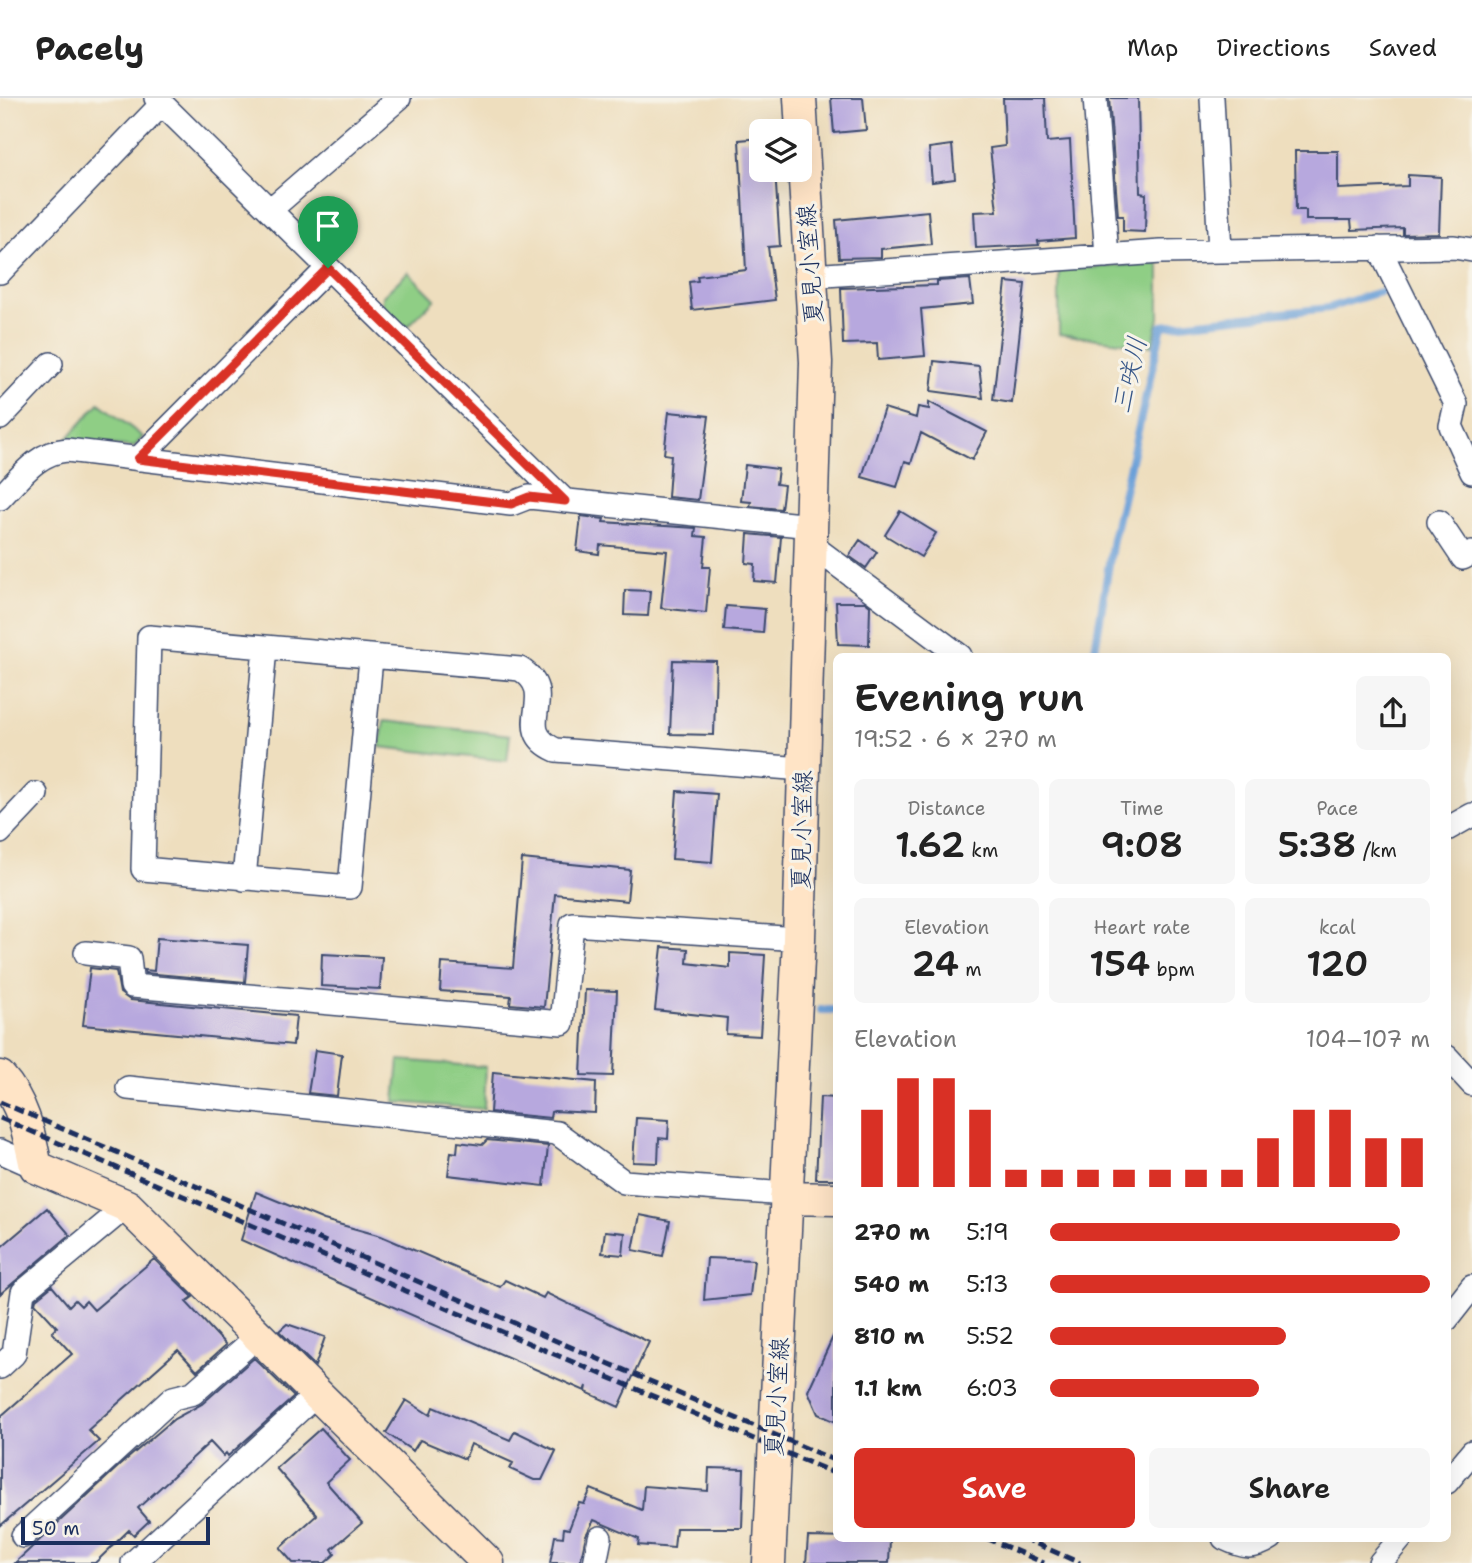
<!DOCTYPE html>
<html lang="en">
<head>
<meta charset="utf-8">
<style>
  :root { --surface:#fff; --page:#f6f6f6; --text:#222; --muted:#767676; --line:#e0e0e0; --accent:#d93025 }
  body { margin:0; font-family:"Shantell Sans","Klee One",sans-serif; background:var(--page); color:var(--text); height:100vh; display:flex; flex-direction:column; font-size:26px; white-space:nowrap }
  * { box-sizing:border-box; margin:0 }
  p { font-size:23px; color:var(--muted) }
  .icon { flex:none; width:38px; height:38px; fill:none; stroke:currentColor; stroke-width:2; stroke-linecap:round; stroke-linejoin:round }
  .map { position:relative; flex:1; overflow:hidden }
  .side { position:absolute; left:833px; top:555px; width:618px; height:889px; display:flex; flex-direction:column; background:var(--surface); border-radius:10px; box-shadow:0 7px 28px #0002 }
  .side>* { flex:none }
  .buttons { position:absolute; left:749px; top:21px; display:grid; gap:14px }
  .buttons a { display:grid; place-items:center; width:63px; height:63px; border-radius:10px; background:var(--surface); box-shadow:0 7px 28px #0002; font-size:35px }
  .scale { position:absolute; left:21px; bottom:18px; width:189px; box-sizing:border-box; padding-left:7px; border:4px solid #1b2f5e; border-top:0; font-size:19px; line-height:24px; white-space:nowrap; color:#1b2f5e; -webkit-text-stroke:5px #f7f3e8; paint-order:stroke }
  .pin { position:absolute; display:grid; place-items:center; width:60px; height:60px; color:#fff; margin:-72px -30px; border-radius:50% 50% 50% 0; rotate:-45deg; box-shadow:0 0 7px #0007 }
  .pin .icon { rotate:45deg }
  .round { display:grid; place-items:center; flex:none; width:74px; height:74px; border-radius:10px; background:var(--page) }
  .overview { display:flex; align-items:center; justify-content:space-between; height:119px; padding:0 21px }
  h1 { font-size:38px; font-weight:600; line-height:52px }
  .figures { display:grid; grid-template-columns:repeat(3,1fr); gap:10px; height:119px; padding:7px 21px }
  .figures div { display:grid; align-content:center; border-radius:10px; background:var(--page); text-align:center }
  .figures b { font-size:35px; font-weight:600 }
  .figures small { font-size:19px; font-weight:400 }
  .figures p { font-size:19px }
  .chart { height:196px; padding:14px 21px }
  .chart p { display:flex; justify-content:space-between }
  .chart svg { width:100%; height:126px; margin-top:7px; stroke:var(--accent); stroke-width:6 }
  .button { display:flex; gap:14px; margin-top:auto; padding:14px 21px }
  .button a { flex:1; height:80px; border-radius:10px; background:var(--accent); color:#fff; font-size:28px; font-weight:600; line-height:80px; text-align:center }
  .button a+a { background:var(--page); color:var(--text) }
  ul { padding:0 21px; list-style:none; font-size:23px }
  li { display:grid; grid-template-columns:112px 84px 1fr; align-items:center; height:52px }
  li i { height:18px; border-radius:9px; background:var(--accent) }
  header { display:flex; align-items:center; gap:42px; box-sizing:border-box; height:98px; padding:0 35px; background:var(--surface); border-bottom:2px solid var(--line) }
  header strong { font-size:33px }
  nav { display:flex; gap:38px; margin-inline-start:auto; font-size:24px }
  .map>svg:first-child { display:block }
  .green { fill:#8fce85; stroke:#557e72; stroke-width:2 }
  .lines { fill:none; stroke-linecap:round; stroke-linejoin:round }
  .stream { stroke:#6ca0d8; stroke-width:8 }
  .building { fill:#b7a8de }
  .street-casing { stroke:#3b496c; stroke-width:26 }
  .secondary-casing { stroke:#3b496c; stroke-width:35 }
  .street { stroke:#fff; stroke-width:23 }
  .secondary { stroke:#ffe4c6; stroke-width:32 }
  .rail { stroke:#1b2f5e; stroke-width:5; stroke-dasharray:10 5; stroke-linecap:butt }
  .route-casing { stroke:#fff; stroke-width:14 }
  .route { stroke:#d93025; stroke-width:9 }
  .labels { text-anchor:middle; stroke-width:6; stroke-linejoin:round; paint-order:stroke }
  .street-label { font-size:24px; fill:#1b2f5e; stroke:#f7f3e8 }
  .water-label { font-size:26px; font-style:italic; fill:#375789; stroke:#f7f3e8 }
</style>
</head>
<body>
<header>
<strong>Pacely</strong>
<nav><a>Map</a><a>Directions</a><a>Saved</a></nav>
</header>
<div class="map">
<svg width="1472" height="1465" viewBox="0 0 1472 1465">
  <rect width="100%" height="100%" fill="#f7f3e8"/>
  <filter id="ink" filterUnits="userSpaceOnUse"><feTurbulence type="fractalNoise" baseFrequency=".0143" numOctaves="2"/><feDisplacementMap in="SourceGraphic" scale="14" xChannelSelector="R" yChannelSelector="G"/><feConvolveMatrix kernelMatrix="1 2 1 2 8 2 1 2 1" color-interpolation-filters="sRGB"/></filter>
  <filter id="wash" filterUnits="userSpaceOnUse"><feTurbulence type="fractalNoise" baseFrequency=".00686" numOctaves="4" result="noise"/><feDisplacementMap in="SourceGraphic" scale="28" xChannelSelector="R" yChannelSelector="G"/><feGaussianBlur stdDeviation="1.57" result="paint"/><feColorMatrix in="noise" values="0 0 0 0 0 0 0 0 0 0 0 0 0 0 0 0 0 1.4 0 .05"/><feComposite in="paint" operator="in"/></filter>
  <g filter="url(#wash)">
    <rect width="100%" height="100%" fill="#eedebe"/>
    <path class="green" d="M 1159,165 L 1159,220 L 1152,248 L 1059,236 L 1059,172 Z
      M 408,174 L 435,201 L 404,232 L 382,211 L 383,198 Z
      M 99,305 L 143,339 L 134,349 L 66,342 Z
      M 384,623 L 510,637 L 507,663 L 380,649 Z
      M 399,962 L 486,969 L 484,1011 L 395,1004 Z"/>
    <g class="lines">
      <path class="stream" d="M 1094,558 L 1113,441 L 1162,228 L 1328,210 L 1386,192
        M 821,912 L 836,912"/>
    </g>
    <g id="blocks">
      <path class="building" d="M 831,0 L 863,0 L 866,32 L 834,35 Z
        M 1003,0 L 1045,0 L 1047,44 L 1070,42 L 1075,140 L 1038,143 L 1039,147 L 976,150 L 974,114 L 997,113 L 990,50 L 1005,48 Z
        M 1109,0 L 1138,0 L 1140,95 L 1146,96 L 1145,134 L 1123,133 L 1123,118 L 1118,118 Z
        M 761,40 L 761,72 L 775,72 L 780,148 L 768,149 L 775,202 L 692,212 L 689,184 L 698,183 L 697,178 L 746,172 L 739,42 Z
        M 952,47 L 955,81 L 932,84 L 929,50 Z
        M 1295,53 L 1338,53 L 1338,91 L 1408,88 L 1408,77 L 1441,79 L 1439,135 L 1403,136 L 1403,130 L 1352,132 L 1351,122 L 1306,122 L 1306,112 L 1296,112 Z
        M 928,113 L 931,146 L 881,151 L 881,159 L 839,160 L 836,122 Z
        M 970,181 L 973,206 L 921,211 L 925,258 L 878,262 L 877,245 L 843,246 L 841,190 L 937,187 L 937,183 Z
        M 1006,184 L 1025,186 L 1012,305 L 993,302 Z
        M 934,263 L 979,268 L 983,300 L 931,293 Z
        M 929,304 L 987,334 L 972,362 L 921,335 L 911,365 L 905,363 L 897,389 L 862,379 L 884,310 L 916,320 L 918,309 L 929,311 Z
        M 669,314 L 709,318 L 698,402 L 668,399 L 671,357 L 664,356 Z
        M 745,367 L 778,371 L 776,386 L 784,387 L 781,411 L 750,408 L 751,404 L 741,403 Z
        M 900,413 L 936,435 L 921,459 L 885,437 Z
        M 581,418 L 604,421 L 603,424 L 696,430 L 695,438 L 706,439 L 703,469 L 710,469 L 706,515 L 661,510 L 667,453 L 600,447 L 599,456 L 577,453 Z
        M 748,436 L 781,439 L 777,485 L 754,483 L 755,466 L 746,465 Z
        M 860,442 L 877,454 L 866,470 L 849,458 Z
        M 625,492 L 650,493 L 648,518 L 624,517 Z
        M 836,504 L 865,504 L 870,508 L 869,547 L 838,546 Z
        M 726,508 L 765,511 L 763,535 L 724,532 Z
        M 673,562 L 716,563 L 714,637 L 670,636 Z
        M 677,693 L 717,696 L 712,764 L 672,761 Z
        M 522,761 L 630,772 L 627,803 L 555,796 L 544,909 L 510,906 L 511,898 L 440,893 L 442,865 L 513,870 Z
        M 157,840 L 248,847 L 245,884 L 145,875 L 144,872 L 154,873 Z
        M 662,849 L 688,851 L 687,865 L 730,870 L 730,855 L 765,857 L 760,938 L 726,936 L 727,920 L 655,912 Z
        M 322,856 L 382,859 L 380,891 L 321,888 Z
        M 90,870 L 116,873 L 120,895 L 130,902 L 296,918 L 293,947 L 83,927 Z
        M 585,892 L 617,893 L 613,978 L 581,977 Z
        M 315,952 L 342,956 L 337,998 L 308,995 Z
        M 493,974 L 596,984 L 595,1015 L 554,1013 L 551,1014 L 550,1020 L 490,1014 Z
        M 820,999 L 836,1000 L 836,1081 L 816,1081 Z
        M 636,1020 L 669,1022 L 668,1041 L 659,1040 L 658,1065 L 633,1064 Z
        M 487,1042 L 548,1048 L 544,1088 L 448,1077 L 451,1054 L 457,1055 L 458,1044 L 482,1047 Z
        M 256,1094 L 324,1122 L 381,1138 L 500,1189 L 505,1182 L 543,1200 L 546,1195 L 649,1244 L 619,1309 L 586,1294 L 587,1288 L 585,1293 L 241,1142 Z
        M 47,1110 L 70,1137 L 0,1196 L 0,1150 Z
        M 640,1117 L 670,1123 L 663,1158 L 633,1152 Z
        M 605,1133 L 625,1135 L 623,1157 L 602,1155 Z
        M 707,1160 L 754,1162 L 750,1197 L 704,1202 Z
        M 154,1161 L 193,1199 L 186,1204 L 226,1247 L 197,1273 L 178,1252 L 88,1332 L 99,1343 L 0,1428 L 0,1319 L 72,1256 L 52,1234 L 57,1229 L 35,1205 L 36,1201 L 52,1188 L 69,1208 L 75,1202 L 81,1208 L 86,1203 L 94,1212 Z
        M 287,1226 L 325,1239 L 315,1268 L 279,1233 Z
        M 836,1232 L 836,1324 L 818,1316 L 808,1293 Z
        M 254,1260 L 294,1299 L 228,1358 L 226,1355 L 223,1358 L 210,1344 L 138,1410 L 149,1423 L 134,1437 L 129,1432 L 95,1465 L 15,1465 L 120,1367 L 174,1321 L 202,1306 Z
        M 406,1302 L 430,1317 L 433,1309 L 510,1342 L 515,1333 L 556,1353 L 542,1382 L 534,1382 L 510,1371 L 513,1365 L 471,1346 L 465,1361 L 420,1342 L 413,1353 L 386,1335 Z
        M 321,1330 L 350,1362 L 326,1384 L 362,1425 L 332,1451 L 335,1456 L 325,1465 L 293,1465 L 280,1450 L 317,1417 L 276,1370 Z
        M 709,1370 L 744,1371 L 742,1430 L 676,1430 L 674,1450 L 638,1447 L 639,1441 L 594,1422 L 586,1437 L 580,1465 L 550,1465 L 555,1438 L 563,1439 L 564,1430 L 569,1431 L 579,1405 L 584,1406 L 591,1391 L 642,1412 L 644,1388 L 708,1393 Z
        M 808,1439 L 890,1441 L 889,1465 L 806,1465 Z"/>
    </g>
  </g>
  <g filter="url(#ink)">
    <use href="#blocks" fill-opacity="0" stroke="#3b496c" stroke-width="2"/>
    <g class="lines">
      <defs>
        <path id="street" d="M 156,0 L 565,403
          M 1095,0 L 1107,158
          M 1212,0 L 1220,153
          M 270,112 L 399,0
          M 1379,150 L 1456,306 L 1451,328 L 1472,374
          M 0,174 L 162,6
          M 811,178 L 1161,154 L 1454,149 L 1472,152
          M 0,320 L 51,266
          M 138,361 L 328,170
          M 0,400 C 20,380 37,354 67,352 L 511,406 L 529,399 L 811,428
          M 1439,424 L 1463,460 L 1472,455
          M 810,446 L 960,558
          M 371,560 L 350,789 L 143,771 L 149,539 L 520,571 C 562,597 509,631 556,652 L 803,671
          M 1447,731 L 1472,717
          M 0,734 L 36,696
          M 244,781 L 265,550
          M 86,855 L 129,860 L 132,888 L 562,925 L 572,826 L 799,841
          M 1447,959 L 1472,986
          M 128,990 L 557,1035 L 624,1084 L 786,1096
          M 0,1053 L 36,1069
          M 1447,1221 L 1472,1189
          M 0,1269 L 14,1256 L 23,1194 L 127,1108
          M 1447,1384 L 1472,1354
          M 23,1438 L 173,1300 L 193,1295 L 258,1238
          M 1224,1440 C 1243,1449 1253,1452 1271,1440
          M 133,1465 L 317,1296
          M 595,1465 L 600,1440
          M 1380,1465 L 1401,1440"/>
        <path id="secondary" d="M 0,979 C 23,1004 29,1036 36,1069 L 127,1108 L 488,1465
          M 786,1100 L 836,1101
          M 769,1465 L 799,841 L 816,264 L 800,0"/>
      </defs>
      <use href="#street" class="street-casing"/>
      <use href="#secondary" class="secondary-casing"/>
      <use href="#street" class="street"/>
      <use href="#secondary" class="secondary"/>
      <path class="rail" d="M 0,1004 L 836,1363
        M 0,1020 L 836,1376
        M 986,1440 L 1044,1465
        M 1023,1440 L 1080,1465"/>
    </g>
  </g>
  <g class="lines" filter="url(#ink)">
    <defs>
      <path id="route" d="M 328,170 L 565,403 L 529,399 L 511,406 L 138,361 Z"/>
    </defs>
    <use href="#route" class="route-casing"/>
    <use href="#route" class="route"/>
  </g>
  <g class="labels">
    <g class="street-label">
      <text transform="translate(810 166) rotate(-94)" y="8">夏見小室線</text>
      <text transform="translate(802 732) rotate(-89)" y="8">夏見小室線</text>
      <text transform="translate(777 1299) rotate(-87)" y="8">夏見小室線</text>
    </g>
    <g class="water-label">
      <text transform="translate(1129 277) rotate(-77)" y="9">三咲川</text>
    </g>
  </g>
</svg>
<div class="buttons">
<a><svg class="icon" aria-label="layers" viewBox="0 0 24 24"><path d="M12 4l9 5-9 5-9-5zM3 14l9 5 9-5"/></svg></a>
</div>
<div class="scale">50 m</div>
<div class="pin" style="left:328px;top:170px;background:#1e9e55"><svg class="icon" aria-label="arrive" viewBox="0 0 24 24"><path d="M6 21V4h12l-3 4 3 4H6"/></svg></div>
<section class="side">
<div class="overview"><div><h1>Evening run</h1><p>19:52 · 6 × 270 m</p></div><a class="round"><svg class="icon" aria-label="share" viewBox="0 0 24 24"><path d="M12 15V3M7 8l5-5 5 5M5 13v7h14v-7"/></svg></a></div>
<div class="figures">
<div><p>Distance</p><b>1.62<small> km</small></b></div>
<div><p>Time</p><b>9:08</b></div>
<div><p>Pace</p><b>5:38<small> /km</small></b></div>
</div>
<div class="figures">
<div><p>Elevation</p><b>24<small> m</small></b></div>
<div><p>Heart rate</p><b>154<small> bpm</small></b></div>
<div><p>kcal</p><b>120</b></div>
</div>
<div class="chart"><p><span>Elevation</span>104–107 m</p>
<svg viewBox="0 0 160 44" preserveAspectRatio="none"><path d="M5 44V17M15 44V6M25 44V6M35 44V17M45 44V38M55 44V38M65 44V38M75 44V38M85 44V38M95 44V38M105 44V38M115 44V27M125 44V17M135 44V17M145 44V27M155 44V27"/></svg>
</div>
<ul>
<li><b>270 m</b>5:19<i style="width:92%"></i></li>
<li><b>540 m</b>5:13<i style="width:100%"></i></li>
<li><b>810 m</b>5:52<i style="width:62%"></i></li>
<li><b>1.1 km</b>6:03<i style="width:55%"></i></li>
</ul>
<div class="button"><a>Save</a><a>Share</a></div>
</section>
</div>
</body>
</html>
